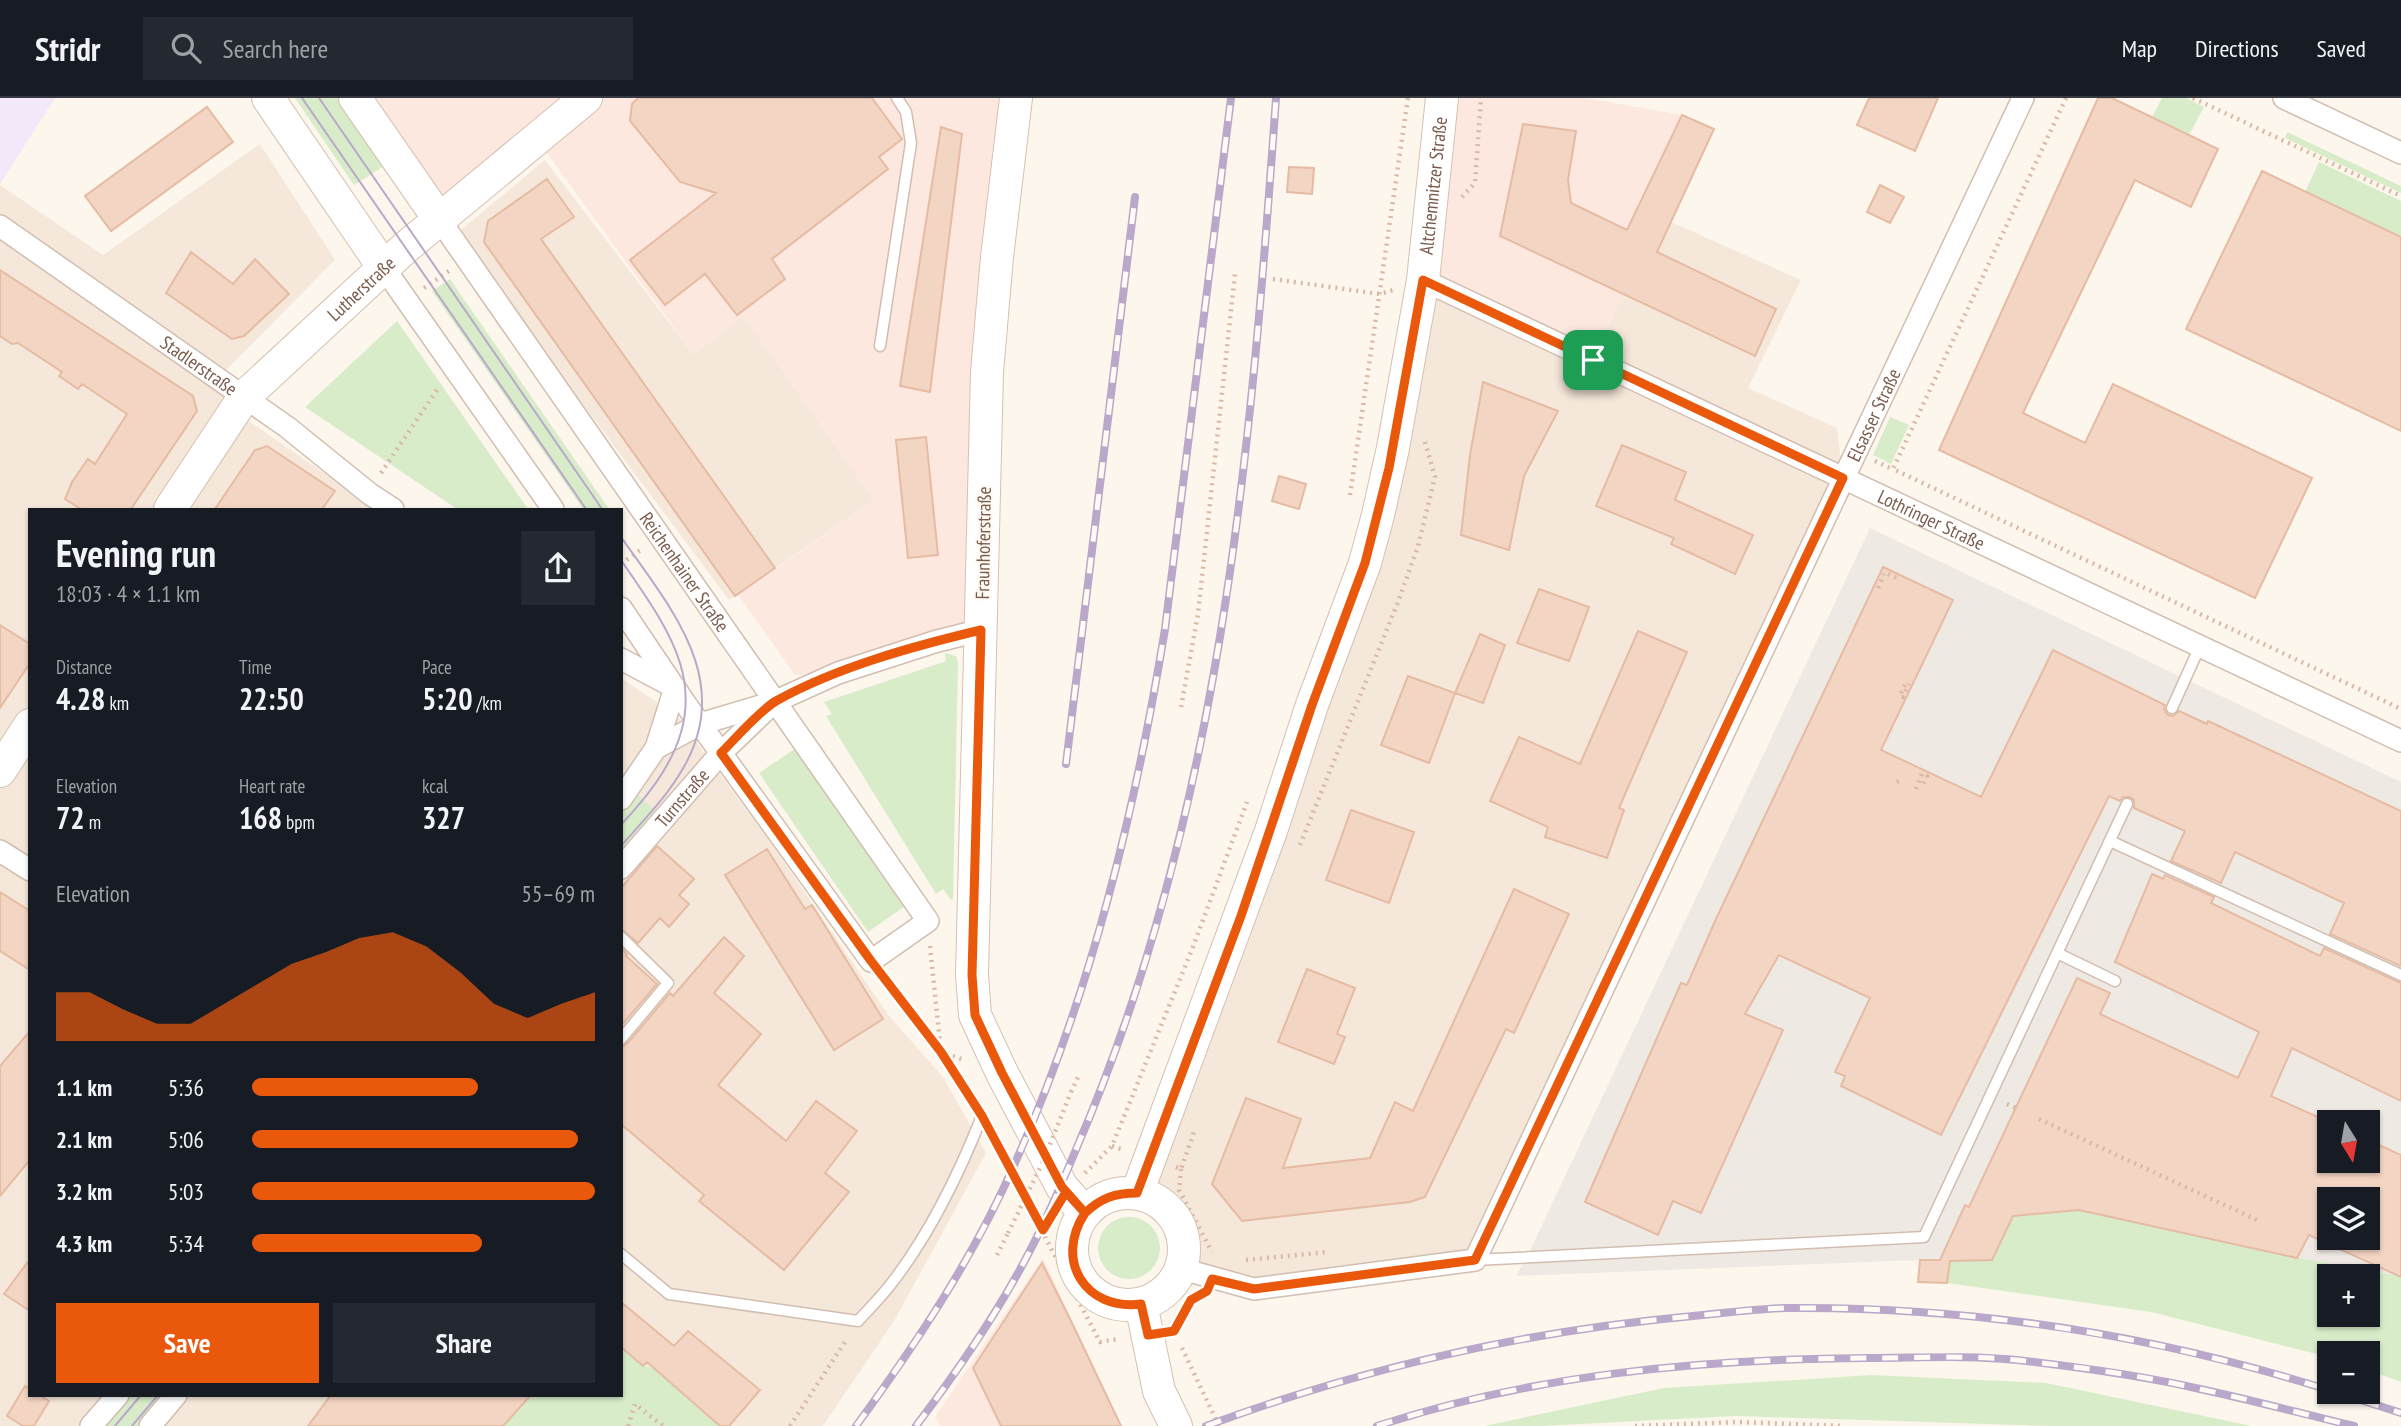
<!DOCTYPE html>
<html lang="en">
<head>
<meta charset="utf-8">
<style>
  :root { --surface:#171b24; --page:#242831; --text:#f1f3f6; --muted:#9ea1a6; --line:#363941; --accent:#ea580c }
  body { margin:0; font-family:"PT Sans Narrow",sans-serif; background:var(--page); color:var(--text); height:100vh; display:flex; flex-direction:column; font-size:26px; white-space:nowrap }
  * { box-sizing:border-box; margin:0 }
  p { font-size:23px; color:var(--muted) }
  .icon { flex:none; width:38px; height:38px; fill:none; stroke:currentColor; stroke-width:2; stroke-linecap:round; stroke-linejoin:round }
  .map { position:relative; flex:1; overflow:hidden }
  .details { position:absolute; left:28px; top:410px; width:595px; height:889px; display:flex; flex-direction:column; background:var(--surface); border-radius:0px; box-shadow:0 2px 5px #0004 }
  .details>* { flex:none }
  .needle { width:46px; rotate:169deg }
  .buttons { position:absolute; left:2317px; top:1012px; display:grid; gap:14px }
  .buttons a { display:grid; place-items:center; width:63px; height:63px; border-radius:0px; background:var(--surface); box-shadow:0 2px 5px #0004; font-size:35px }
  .pin { position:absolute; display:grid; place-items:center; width:60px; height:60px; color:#fff; margin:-30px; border-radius:14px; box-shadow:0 4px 10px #0006 }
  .round { display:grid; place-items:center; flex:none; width:74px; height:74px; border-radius:0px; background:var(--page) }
  .summary { display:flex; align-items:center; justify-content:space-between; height:119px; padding:0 28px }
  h1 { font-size:38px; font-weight:800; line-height:52px }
  .metrics { display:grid; grid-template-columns:repeat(3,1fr); gap:10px; height:119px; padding:7px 28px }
  .metrics div { display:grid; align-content:center }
  .metrics b { font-size:30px; font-weight:800 }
  .metrics small { font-size:19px; font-weight:400 }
  .metrics p { font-size:19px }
  .chart { height:196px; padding:14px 28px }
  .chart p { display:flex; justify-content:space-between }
  .chart svg { width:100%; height:126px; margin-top:7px; fill:var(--accent); opacity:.7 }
  .action { display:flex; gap:14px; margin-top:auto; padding:14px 28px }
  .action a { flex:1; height:80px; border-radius:0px; background:var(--accent); color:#fff; font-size:28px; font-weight:800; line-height:80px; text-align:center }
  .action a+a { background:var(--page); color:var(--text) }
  ul { padding:0 28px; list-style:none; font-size:23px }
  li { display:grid; grid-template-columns:112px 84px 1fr; align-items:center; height:52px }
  li i { height:18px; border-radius:9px; background:var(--accent) }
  header { display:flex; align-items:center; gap:42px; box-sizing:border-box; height:98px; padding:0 35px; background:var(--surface); border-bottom:2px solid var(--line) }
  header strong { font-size:33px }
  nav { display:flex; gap:38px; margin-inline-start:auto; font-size:24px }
  .search { width:490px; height:63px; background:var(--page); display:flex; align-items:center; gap:18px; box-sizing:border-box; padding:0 24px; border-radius:0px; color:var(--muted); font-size:26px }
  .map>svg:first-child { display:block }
  .residential { fill:#f5e8da }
  .commercial { fill:#fde8e0 }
  .industrial { fill:#efe9e4; fill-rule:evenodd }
  .education { fill:#f3e8fa }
  .green { fill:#d8ecc9; fill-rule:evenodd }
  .building { fill:#f3d5c3; stroke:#e6bba3; stroke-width:2; fill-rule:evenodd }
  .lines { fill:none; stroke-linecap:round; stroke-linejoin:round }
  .lane-casing { stroke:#d1beb0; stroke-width:13 }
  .street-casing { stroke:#d1beb0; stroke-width:24 }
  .secondary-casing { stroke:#d6c0b0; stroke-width:34 }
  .path { stroke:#d9b8a5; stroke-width:4.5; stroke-dasharray:2 5; stroke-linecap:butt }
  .lane { stroke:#fff; stroke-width:10 }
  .street { stroke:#fff; stroke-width:21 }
  .secondary { stroke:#fff; stroke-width:32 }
  .tram { stroke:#b9a8c9; stroke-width:2 }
  .rail-casing { stroke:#b9a8c9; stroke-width:8 }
  .rail { stroke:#fffaf3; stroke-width:5; stroke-dasharray:16; stroke-linecap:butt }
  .path-bridge { stroke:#d9b8a5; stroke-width:4.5; stroke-dasharray:2 5; stroke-linecap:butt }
  .route-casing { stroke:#fff; stroke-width:14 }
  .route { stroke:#ea580c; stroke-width:9 }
  .labels { text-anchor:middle; stroke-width:5; stroke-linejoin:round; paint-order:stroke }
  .street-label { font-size:19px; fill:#7a5c4d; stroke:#fffaf3 }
</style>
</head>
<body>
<header>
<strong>Stridr</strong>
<div class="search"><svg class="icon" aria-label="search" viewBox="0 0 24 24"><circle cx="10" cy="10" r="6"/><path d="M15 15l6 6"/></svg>Search here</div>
<nav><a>Map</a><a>Directions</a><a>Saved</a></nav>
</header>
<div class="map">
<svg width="2401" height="1328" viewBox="0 0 2401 1328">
  <rect width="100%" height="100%" fill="#fdf6ec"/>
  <path class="residential" d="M 260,46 L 335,162 L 225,273 L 243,319 L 376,411 L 30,411 L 30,1297 L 531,1297 L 503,1328 L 0,1328 L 0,87 L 103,157 Z
    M 545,62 L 693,256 L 744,218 L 874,402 L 729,502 L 456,136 Z
    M 1660,119 L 1801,182 L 1748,290 L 1837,330 L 1843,380 L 1475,1162 L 1254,1191 L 1182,1171 L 1185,1149 L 1179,1127 L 1165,1109 L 1154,1101 L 1137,1095 L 1365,465 L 1423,182 Z
    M 621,580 L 677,618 L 771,745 L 889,918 L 943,979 L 986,1055 L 894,1223 L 823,1328 L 720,1328 L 654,1270 L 643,1268 L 621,1249 Z"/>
  <path class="commercial" d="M 358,0 L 1016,0 L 981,532 L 838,575 L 795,577 L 738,497 L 874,402 L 744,219 L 693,256 L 539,44 L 439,121 Z
    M 1442,0 L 1586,0 L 1682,17 L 1714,31 L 1671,124 L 1660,120 L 1593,262 L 1423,182 Z
    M 1043,1160 L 1120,1324 L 1113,1328 L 940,1328 L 935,1319 Z"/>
  <path class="industrial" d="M 1870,430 L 2401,684 L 2401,1218 L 2368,1178 L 2329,1178 L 2095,1143 L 1920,1162 L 1516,1178 L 1527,1159 ZM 2329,1024 L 2368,1024 L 2368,1062 L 2329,1062 ZM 2329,1101 L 2368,1101 L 2368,1139 L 2329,1139 Z"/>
  <path class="education" d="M 0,0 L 55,0 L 0,86 Z"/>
  <path class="green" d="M 295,0 L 343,0 L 389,65 L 354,87 Z
    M 2162,0 L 2186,0 L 2204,9 L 2189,37 L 2152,19 Z
    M 2287,34 L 2401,88 L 2401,95 L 2285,40 Z
    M 2319,64 L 2401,103 L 2401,139 L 2305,94 Z
    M 450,181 L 609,411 L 583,411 L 432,193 Z
    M 397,223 L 528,411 L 457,411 L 305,309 Z
    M 1890,319 L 1909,327 L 1891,366 L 1873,357 Z
    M 945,555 L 956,558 L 958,565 L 953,801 L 951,802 L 943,791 L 936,796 L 826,618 L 832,616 L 824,604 L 946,563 Z
    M 799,648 L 908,806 L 868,834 L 759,675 Z
    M 634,694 L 657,714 L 621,757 L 621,709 Z
    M 2079,1112 L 2297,1160 L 2398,1178 L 2401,1172 L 2401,1284 L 2368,1272 L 2368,1255 L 2329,1255 L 2329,1259 L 2151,1214 L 1947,1185 L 1950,1163 L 2013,1118 ZM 2329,1178 L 2368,1178 L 2368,1216 L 2329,1216 Z
    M1098 1150a31 31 0 1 1 62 0a31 31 0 1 1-62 0Z
    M 621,1249 L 643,1268 L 654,1270 L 720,1328 L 503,1328 L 531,1297 L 621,1297 Z
    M 1872,1277 L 2046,1285 L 2252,1328 L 2048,1328 L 1736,1318 L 1541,1328 L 1484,1328 L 1664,1290 Z
    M 127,1297 L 168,1297 L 142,1328 L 101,1328 Z"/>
  <path class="building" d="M 638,0 L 872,0 L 902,41 L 879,59 L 888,71 L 772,161 L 785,181 L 737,217 L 705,176 L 665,207 L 630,162 L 716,95 L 680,84 L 630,23 L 632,6 Z
    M 1869,0 L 1938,0 L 1915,53 L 1857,27 Z
    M 2098,0 L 2112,0 L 2218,51 L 2191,109 L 2135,82 L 2023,315 L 2085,345 L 2113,286 L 2312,380 L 2255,500 L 1939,352 Z
    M 207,9 L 233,44 L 111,133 L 85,98 Z
    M 1682,17 L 1714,31 L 1657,154 L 1776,211 L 1755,258 L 1500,138 L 1523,26 L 1576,33 L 1568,82 L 1571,105 L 1627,132 Z
    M 941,29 L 962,36 L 930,294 L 900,288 Z
    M 1289,69 L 1314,70 L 1312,96 L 1287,94 Z
    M 2262,73 L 2401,139 L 2401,333 L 2186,231 Z
    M 547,81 L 574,119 L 541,141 L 775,470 L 735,498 L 484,144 L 488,123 Z
    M 1880,87 L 1904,99 L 1890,125 L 1867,114 Z
    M 191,154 L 233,186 L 255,161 L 289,196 L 244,238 L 232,241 L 166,195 Z
    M 0,172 L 193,298 L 197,313 L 131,411 L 81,411 L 65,401 L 72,384 L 88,361 L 95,366 L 127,316 L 82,286 L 78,291 L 59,278 L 62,274 L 18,245 L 12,246 L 0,238 Z
    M 1483,284 L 1558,313 L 1524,378 L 1509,452 L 1461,437 L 1470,357 Z
    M 926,339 L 938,457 L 908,460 L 896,342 Z
    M 1622,347 L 1686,374 L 1675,402 L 1753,437 L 1735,476 L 1671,446 L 1674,440 L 1596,408 Z
    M 267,348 L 335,393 L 322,411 L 215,411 L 255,352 Z
    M 1279,378 L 1306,386 L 1299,411 L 1272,403 Z
    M 1883,469 L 1953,502 L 1881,652 L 1981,699 L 2053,552 L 2165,607 L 2164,611 L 2168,617 L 2173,618 L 2179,613 L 2207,626 L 2208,623 L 2401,713 L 2401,868 L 2330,836 L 2344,805 L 2235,754 L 2221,785 L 2171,763 L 2185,733 L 2134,710 L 2134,702 L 2130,699 L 2123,699 L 2120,703 L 2109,698 L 1941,1037 L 1841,988 L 1845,978 L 1835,974 L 1870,900 L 1779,857 L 1745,916 L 1783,932 L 1701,1115 L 1673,1103 L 1658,1137 L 1585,1104 L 1681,885 L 1687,887 L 1716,821 Z
    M 1539,491 L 1589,509 L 1569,563 L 1517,545 Z
    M 0,527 L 30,546 L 30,565 L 0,610 Z
    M 1638,533 L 1687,554 L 1619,710 L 1624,712 L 1607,760 L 1545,739 L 1548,729 L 1490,703 L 1519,639 L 1580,666 Z
    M 1480,536 L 1505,547 L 1483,605 L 1455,595 Z
    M 1408,578 L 1455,595 L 1429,665 L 1381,647 Z
    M 1351,712 L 1414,734 L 1389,805 L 1326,782 Z
    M 657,748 L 694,781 L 679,797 L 689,806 L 669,829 L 660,820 L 638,845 L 621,831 L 621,790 Z
    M 767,751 L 805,811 L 812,807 L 883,921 L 834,952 L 725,777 Z
    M 2152,776 L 2163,781 L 2165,777 L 2214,799 L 2211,805 L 2320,858 L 2324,850 L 2401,885 L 2401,1003 L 2292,950 L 2271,998 L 2329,1024 L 2329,1062 L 2368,1062 L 2368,1042 L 2401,1057 L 2401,1179 L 2309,1137 L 2297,1160 L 2079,1112 L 2013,1118 L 1992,1162 L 1950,1163 L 1947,1185 L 1918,1184 L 1920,1162 L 1940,1162 L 1965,1107 L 1969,1109 L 2077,880 L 2110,895 L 2100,916 L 2238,980 L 2259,934 L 2115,864 ZM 2329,1101 L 2368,1101 L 2368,1139 L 2329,1139 Z
    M 1514,791 L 1569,816 L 1514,935 L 1506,931 L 1425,1099 L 1410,1104 L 1242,1123 L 1212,1086 L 1246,1000 L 1301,1021 L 1283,1070 L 1370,1060 L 1395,1004 L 1413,1013 Z
    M 0,794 L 30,813 L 30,872 L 0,853 Z
    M 724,839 L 744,858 L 714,895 L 761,936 L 718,987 L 786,1043 L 816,1003 L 857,1033 L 825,1075 L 849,1094 L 784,1172 L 699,1103 L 704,1097 L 621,1026 L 621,949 L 627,946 L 670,895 L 673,898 Z
    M 621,850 L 627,856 L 626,858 L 657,886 L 621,928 Z
    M 1307,871 L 1355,890 L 1337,936 L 1345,939 L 1334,966 L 1278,944 Z
    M 30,933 L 30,1062 L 0,1098 L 0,968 Z
    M 30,1161 L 30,1213 L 4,1196 Z
    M 1042,1165 L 1070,1221 L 1121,1328 L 1001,1328 L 973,1270 Z
    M 621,1204 L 674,1248 L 688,1233 L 760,1292 L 729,1328 L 720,1328 L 647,1264 L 643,1268 L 621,1249 Z
    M 25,1288 L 30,1291 L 30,1297 L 39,1297 L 49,1303 L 34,1328 L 23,1328 L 7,1318 Z
    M 331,1297 L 531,1297 L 503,1328 L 308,1328 Z"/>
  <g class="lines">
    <defs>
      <path id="lane" d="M 880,248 L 911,45 L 906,14 L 897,0
        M 2172,610 L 2200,548
        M 2110,743 L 2401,877
        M 621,839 L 668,885 L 621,941
        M 2057,855 L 2115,883
        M 621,1156 L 669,1196 L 858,1223 C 869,1211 881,1199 891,1186 C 930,1136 959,1076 982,1018
        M 1475,1162 L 1924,1139 L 2127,706"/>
      <g id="street">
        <path d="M 2284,0 L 2401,55"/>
        <path id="s1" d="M 439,121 L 928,823 L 871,863 L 687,608 L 621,510"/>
        <path id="s2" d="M 0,128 L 287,329 L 370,396 L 393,411"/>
        <path d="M 384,170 L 553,411"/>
        <path id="s3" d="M 1423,182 L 2401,643"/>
        <path d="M 621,561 L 672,588"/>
        <path d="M 656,650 L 700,626 L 774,604 L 838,575 L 934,544 L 981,532"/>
        <path d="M 621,701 L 656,650 L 675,590"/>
        <path d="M 0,753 L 30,772"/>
        <path id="s4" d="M 621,770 L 721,655 L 770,608"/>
        <path id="s5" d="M 1182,1171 L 1254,1191 L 1475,1162 L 2023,0"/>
        <path d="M 91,1328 L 118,1297"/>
        <path d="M 150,1328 L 176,1297"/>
      </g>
      <g id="secondary">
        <path d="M 268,0 L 384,170"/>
        <path d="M 355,0 L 439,121"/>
        <path d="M 1016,0 L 997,159 L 987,274 L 972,877 L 975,917 L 1002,975 L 1062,1089 L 1085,1115"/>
        <path id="s6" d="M 170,411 L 244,299 L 406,149 L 586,0"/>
        <path d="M 0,673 L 30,627"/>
        <circle cx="1128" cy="1151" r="56"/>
        <path id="s7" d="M 1137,1095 L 1271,733 L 1312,607 L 1365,465 L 1378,417 L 1393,350 L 1423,182 L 1442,0"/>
        <path d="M 1141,1206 L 1159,1293 L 1176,1328"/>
      </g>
    </defs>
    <use href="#lane" class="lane-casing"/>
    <use href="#street" class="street-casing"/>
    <use href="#secondary" class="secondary-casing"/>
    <path class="path" d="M 2066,0 L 1893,371 L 2401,611
      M 2193,0 L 2401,98
      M 1462,99 L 1475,85 L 1481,0
      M 1273,181 L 1380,196 L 1393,192
      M 424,190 L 449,173
      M 1875,363 L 1892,371
      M 381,375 L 439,289
      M 1350,397 L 1408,0
      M 621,466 L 642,451
      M 1888,476 L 1899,481
      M 1878,490 L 1884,476
      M 1905,587 L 1900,597 L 1903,599 L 1909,586
      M 1181,609 L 1198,516 L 1235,176
      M 1897,684 L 1899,683 L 1897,686
      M 1916,691 L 1922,676 L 1927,678 L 1922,688
      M 1300,747 L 1398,504 L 1418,448 L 1435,379 L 1425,344
      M 930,848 L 941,954 L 964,962
      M 884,880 L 941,954 L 973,1004
      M 1071,994 L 1080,975
      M 2007,1006 L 2016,1010
      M 2039,1021 L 2257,1122
      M 993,1039 L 1100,1244 L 1118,1241
      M 1112,1048 L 1121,1051
      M 1176,1069 L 1181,1071 L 1194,1034
      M 1181,1071 L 1179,1092 L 1212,1154
      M 1085,1075 L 1112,1048 L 1191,854 L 1247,704
      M 1043,1132 L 1050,1121
      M 997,1157 L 1008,1135
      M 1246,1162 L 1328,1154
      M 1176,1229 L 1193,1200
      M 1182,1250 L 1219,1328
      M 628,1328 L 635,1306 L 663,1328
      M 790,1328 L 847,1241
      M 1635,1328 L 1738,1324 L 1845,1328"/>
    <use href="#lane" class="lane"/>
    <use href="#street" class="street"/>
    <use href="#secondary" class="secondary"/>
    <path class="tram" d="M 302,0 L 586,411
      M 319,0 L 602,411
      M 621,439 C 672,512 738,586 679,677 C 663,703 641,725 621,748
      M 621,462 C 666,528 713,587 667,667 C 655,689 638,708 621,727
      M 115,1328 L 141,1297
      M 132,1328 L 158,1297"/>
    <defs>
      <path id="rail" d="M 1066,666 L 1135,99
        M 2333,1293 L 2401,1315
        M 856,1328 C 916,1246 974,1159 1015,1065 C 1091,896 1135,714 1165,531 L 1231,0
        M 916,1328 C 956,1275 993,1222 1024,1164 C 1044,1127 1061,1088 1077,1049 C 1220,720 1251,355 1276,0
        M 1206,1328 C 1362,1270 1527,1233 1693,1218 C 1724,1215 1754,1211 1785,1210 C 1969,1208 2154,1237 2329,1292
        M 1377,1328 C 1536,1276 1702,1261 1868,1260 C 1917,1260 1968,1257 2017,1262 C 2078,1269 2140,1277 2200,1291 C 2252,1302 2303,1316 2354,1328"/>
    </defs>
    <use href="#rail" class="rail-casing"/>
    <use href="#rail" class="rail"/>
    <path class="path-bridge" d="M 1008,1135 L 1043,1064 L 1071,994"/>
  </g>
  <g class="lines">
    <defs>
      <path id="route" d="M 1593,262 L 1423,182 L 1389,370 L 1365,465 L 1312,607 L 1241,818 L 1137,1095 C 1115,1095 1101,1100 1085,1115 L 1066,1094 L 1043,1132 L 982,1018 L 941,954 L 871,863 L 721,655 C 736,640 759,613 776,603 C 837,569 914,548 981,532 L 972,877 L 975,917 L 1002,975 L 1062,1089 L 1085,1115 C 1054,1162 1085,1213 1141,1206 L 1148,1237 L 1174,1233 L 1191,1202 L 1207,1193 L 1212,1181 L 1254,1191 L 1475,1162 L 1843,380 L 1593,262"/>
    </defs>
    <use href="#route" class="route-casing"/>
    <use href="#route" class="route"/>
  </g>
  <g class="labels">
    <g class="street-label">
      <text dy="7" stroke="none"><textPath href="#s7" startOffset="1054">Altchemnitzer Straße</textPath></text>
      <text dy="7" stroke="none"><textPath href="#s6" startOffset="294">Lutherstraße</textPath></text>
      <text dy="7" stroke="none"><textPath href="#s2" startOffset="243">Stadlerstraße</textPath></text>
      <text dy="7" stroke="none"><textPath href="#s5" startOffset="1232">Elsasser Straße</textPath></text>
      <text dy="7" stroke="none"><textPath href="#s3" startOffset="562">Lothringer Straße</textPath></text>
      <text transform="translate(983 445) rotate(-89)" y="7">Fraunhoferstraße</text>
      <text dy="7" stroke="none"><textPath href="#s1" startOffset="430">Reichenhainer Straße</textPath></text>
      <text dy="7" stroke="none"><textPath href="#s4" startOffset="93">Turnstraße</textPath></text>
    </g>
  </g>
</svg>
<div class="buttons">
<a><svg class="needle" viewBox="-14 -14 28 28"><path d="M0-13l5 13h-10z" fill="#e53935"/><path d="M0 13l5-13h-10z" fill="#9ea1a6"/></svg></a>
<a><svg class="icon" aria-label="layers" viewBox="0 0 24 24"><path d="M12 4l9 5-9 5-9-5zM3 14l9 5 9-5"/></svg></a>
<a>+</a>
<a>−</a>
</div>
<div class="pin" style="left:1593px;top:262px;background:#1e9e55"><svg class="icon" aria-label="arrive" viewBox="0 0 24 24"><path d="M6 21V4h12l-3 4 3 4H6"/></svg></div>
<section class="details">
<div class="summary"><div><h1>Evening run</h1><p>18:03 · 4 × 1.1 km</p></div><a class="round"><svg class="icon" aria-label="share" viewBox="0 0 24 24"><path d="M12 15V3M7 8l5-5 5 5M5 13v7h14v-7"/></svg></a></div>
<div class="metrics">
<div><p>Distance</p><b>4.28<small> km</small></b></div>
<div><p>Time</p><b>22:50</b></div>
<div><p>Pace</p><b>5:20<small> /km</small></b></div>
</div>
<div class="metrics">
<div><p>Elevation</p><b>72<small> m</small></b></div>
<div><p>Heart rate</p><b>168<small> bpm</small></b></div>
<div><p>kcal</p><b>327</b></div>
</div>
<div class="chart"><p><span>Elevation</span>55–69 m</p>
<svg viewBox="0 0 160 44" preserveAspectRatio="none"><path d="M0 44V27L10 27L20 33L30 38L40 38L50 31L60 24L70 17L80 13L90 8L100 6L110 11L120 20L130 31L140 36L150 31L160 27V44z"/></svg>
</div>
<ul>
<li><b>1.1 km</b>5:36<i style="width:66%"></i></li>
<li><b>2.1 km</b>5:06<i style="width:95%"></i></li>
<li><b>3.2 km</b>5:03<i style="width:100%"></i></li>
<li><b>4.3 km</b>5:34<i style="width:67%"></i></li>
</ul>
<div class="action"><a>Save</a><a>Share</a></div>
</section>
</div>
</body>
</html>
